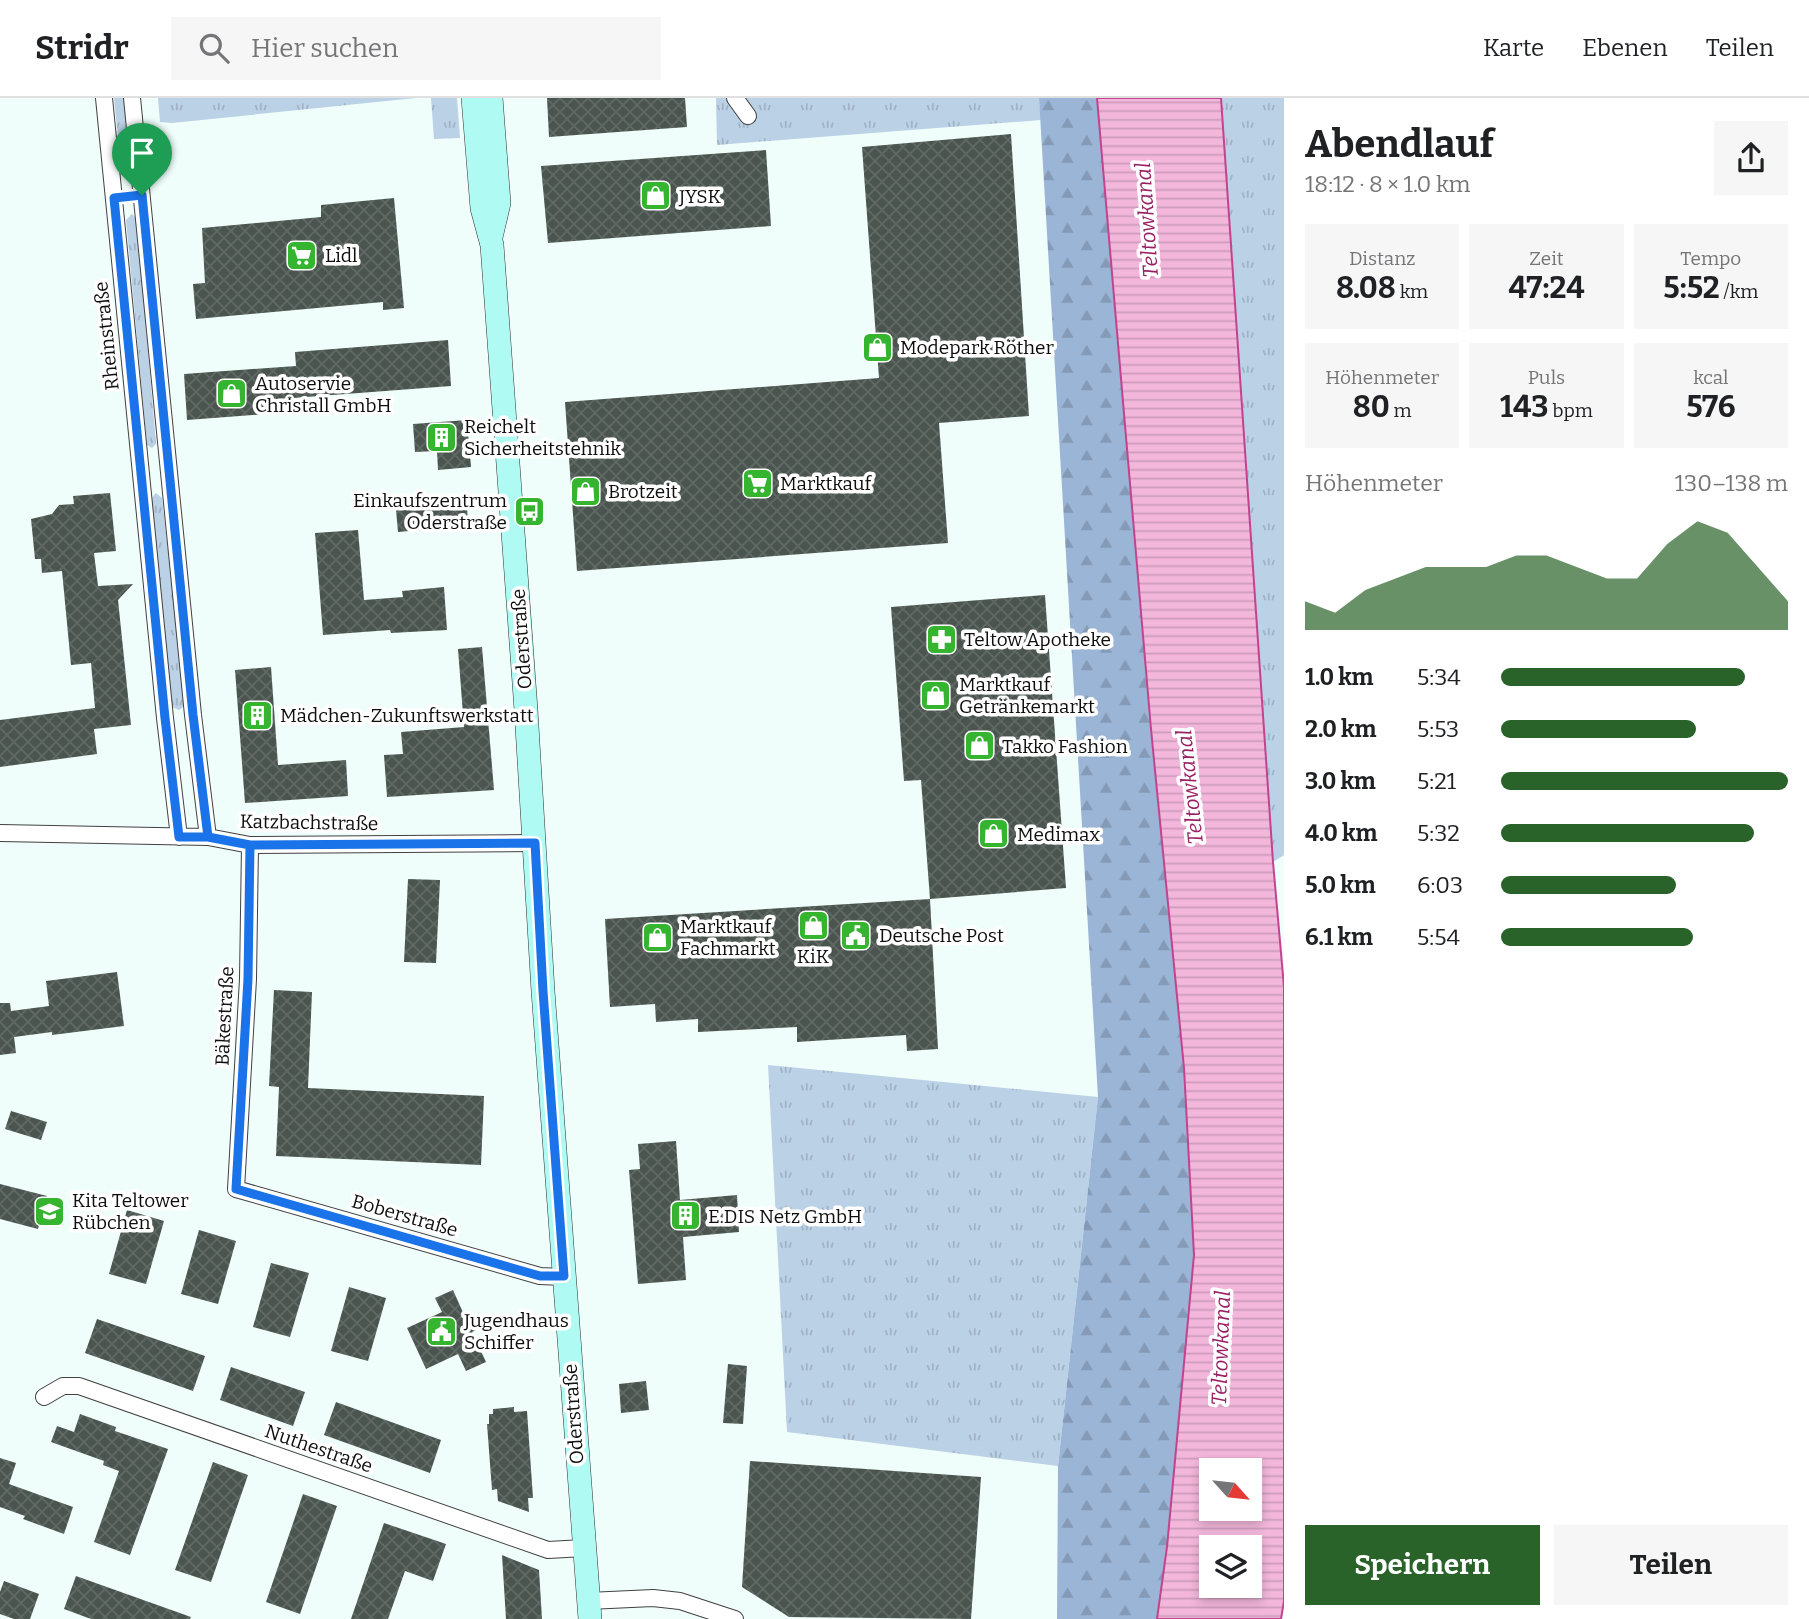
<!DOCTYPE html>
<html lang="de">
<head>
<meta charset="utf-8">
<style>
  :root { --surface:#fff; --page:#f6f6f6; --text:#202124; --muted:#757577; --line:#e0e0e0; --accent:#296329 }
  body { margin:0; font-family:Bitter,serif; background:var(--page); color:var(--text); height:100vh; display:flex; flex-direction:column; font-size:26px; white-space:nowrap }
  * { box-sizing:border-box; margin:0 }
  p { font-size:23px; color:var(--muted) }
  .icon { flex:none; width:38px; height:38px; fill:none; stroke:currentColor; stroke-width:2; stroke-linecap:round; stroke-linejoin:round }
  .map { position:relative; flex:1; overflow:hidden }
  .sheet { display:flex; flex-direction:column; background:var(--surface); width:525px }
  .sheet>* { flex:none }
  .needle { width:46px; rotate:117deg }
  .tools { position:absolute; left:1199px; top:1360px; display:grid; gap:14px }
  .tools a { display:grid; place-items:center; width:63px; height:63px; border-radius:0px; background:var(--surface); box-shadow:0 4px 10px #0003; font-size:35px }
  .pin { position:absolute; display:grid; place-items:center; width:60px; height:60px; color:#fff; margin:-72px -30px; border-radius:50% 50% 50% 0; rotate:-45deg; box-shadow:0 0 7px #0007 }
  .pin .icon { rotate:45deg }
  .round { display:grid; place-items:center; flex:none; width:74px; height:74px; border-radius:0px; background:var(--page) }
  .headline { display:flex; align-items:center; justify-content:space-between; height:119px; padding:0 21px }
  h1 { font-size:38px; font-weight:700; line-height:52px }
  .stats { display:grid; grid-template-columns:repeat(3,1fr); gap:10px; height:119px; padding:7px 21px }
  .stats div { display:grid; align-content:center; border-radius:0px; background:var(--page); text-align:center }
  .stats b { font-size:30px; font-weight:700 }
  .stats small { font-size:19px; font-weight:400 }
  .stats p { font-size:19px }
  .chart { height:196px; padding:14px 21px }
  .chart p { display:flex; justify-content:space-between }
  .chart svg { width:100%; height:126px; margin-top:7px; fill:var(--accent); opacity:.7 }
  .button { display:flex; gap:14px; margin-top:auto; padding:14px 21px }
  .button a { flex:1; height:80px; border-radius:0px; background:var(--accent); color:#fff; font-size:28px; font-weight:700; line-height:80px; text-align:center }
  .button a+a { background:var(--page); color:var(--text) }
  ul { padding:0 21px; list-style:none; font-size:23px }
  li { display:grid; grid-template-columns:112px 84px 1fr; align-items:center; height:52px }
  li i { height:18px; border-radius:9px; background:var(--accent) }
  header { display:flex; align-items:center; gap:42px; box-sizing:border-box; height:98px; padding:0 35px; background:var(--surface); border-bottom:2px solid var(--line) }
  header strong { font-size:33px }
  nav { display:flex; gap:38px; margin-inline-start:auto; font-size:24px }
  .search { width:490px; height:63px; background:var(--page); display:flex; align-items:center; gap:18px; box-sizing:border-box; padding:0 24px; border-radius:0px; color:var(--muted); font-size:26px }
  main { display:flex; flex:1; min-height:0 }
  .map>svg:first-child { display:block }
  .grass { fill:url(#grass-tufts) }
  .forest { fill:url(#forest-firs) }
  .water { fill:url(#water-rules); stroke:#c4438f; stroke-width:2; fill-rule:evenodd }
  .building { fill:url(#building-cross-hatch) }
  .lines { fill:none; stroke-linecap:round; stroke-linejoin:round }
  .street-casing { stroke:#414141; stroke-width:18 }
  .secondary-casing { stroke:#303030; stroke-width:24 }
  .street { stroke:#fff; stroke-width:16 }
  .secondary { stroke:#affaf2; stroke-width:23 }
  .route-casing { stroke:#fff; stroke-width:14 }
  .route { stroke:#1a73e8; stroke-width:9 }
  .labels { text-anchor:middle; stroke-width:7; stroke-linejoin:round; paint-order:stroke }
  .poi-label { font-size:19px; fill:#0e0e0e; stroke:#fff; text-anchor:start }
  .street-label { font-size:19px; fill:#0e0e0e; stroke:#fff }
  .water-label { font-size:21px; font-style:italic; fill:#971f62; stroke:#fff }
</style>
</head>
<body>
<header>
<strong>Stridr</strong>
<div class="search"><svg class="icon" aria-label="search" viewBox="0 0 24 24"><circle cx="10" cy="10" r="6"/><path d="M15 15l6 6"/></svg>Hier suchen</div>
<nav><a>Karte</a><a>Ebenen</a><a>Teilen</a></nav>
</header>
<main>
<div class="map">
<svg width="1284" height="1521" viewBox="0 0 1284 1521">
  <defs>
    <pattern id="grass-tufts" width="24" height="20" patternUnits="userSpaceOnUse" patternTransform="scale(1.75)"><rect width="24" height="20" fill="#bbd1e6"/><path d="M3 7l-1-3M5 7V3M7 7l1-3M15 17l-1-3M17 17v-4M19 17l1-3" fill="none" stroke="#a0b2c4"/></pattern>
    <pattern id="forest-firs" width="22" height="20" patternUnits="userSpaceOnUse" patternTransform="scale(1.75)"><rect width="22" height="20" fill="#9bb5d6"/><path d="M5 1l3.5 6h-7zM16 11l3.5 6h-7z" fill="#849ab6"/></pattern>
    <pattern id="water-rules" width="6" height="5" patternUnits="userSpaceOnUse" patternTransform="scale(1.75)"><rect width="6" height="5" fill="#f2b7db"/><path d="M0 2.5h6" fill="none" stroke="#ce9cbb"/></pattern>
    <pattern id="building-cross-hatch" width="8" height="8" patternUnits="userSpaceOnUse" patternTransform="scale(1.75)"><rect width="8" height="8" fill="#4b554f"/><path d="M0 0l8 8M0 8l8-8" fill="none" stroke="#616964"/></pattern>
  </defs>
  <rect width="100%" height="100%" fill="#effefb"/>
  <path class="grass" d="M 114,0 L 125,0 L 132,70 L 128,77 L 121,71 Z
    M 158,0 L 416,0 L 172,25 L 160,24 Z
    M 431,0 L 457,0 L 460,40 L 434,41 Z
    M 716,0 L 1039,0 L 1041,22 L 717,47 Z
    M 1221,0 L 1284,0 L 1284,757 L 1273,764 Z
    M 132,116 L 137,121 L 156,346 L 152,350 L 147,347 L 126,122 Z
    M 156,395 L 162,400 L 186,607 L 179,612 L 172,609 L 151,401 Z
    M 768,967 L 1098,999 L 1058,1368 L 787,1334 Z"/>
  <path class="forest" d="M 1039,0 L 1097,0 L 1151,631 L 1184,970 L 1194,1157 L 1167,1449 L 1157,1521 L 1057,1521 L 1058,1368 L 1098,999 Z"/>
  <path class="water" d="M 1097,0 L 1221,0 L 1273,764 L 1284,889 L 1284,1503 L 1281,1521 L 1157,1521 L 1167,1449 L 1194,1157 L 1184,970 L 1151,631 ZM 1211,1372 L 1250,1372 L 1250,1410 L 1211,1410 ZM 1211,1449 L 1250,1449 L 1250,1488 L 1211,1488 Z"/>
  <path class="building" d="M 547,0 L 685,0 L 687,29 L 549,39 Z
    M 1011,36 L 1029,318 L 939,325 L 948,445 L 577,473 L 565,304 L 879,280 L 862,49 Z
    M 766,52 L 771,128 L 548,145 L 541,68 Z
    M 394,100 L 404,210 L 383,212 L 383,204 L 196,221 L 193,186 L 205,185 L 202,130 L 321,119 L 321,107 Z
    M 448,242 L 451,288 L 280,301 L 281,315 L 187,322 L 184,276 L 296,268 L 295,254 Z
    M 467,322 L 471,369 L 438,372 L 437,353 L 415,354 L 413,326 Z
    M 110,395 L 116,453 L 94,455 L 98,488 L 133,486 L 118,502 L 131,627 L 94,631 L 97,656 L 0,669 L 0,622 L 95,610 L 91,565 L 71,567 L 62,473 L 42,475 L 41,461 L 35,461 L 31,421 L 52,416 L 59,407 L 74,406 L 73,398 Z
    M 467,407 L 468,428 L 398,434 L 396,412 Z
    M 358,432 L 364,502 L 403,499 L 402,493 L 444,489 L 447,532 L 391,535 L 390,532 L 323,537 L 315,435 Z
    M 1045,497 L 1066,790 L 930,801 L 921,682 L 904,683 L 891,509 Z
    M 482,549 L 494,692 L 387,699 L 384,657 L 403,656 L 401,634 L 464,629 L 458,551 Z
    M 271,569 L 278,667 L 346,662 L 348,698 L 245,705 L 235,572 Z
    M 408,781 L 440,782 L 436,865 L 404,864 Z
    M 930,801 L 938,951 L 907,953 L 906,937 L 797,944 L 797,929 L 698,934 L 698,921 L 656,924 L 655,906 L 610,909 L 605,821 Z
    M 117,874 L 124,928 L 52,937 L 52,934 L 14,939 L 16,955 L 0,957 L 0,905 L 10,905 L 11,913 L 49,908 L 46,883 Z
    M 274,892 L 312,894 L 308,990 L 484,998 L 481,1067 L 276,1058 L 279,989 L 269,988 Z
    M 11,1013 L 47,1024 L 41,1042 L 5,1031 Z
    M 676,1043 L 680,1102 L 737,1097 L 739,1134 L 683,1139 L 686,1182 L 638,1186 L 629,1072 L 640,1071 L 638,1046 Z
    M 0,1086 L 47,1098 L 38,1131 L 0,1121 Z
    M 127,1112 L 164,1123 L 146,1186 L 109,1176 Z
    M 199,1132 L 236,1143 L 218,1206 L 181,1196 Z
    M 271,1165 L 309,1175 L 290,1239 L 253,1229 Z
    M 349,1189 L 386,1200 L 368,1263 L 331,1253 Z
    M 453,1192 L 465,1219 L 470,1217 L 476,1232 L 472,1234 L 486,1264 L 466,1273 L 458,1256 L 426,1271 L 407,1230 L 442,1214 L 435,1200 Z
    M 97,1221 L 205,1258 L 193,1293 L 85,1255 Z
    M 728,1266 L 747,1268 L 743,1326 L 723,1325 Z
    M 231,1269 L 305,1294 L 293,1328 L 220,1302 Z
    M 646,1283 L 649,1312 L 621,1315 L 619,1286 Z
    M 336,1304 L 441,1342 L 430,1375 L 324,1337 Z
    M 514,1309 L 514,1314 L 527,1313 L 533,1400 L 528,1400 L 529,1414 L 498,1403 L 497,1391 L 492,1392 L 487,1326 L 489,1326 L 489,1316 L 493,1316 L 493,1311 Z
    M 80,1316 L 116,1329 L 115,1333 L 168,1351 L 130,1457 L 94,1444 L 119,1373 L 103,1367 L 104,1363 L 51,1344 L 57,1328 L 74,1334 Z
    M 0,1360 L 16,1365 L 9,1386 L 73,1409 L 64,1436 L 23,1421 L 25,1418 L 0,1409 Z
    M 750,1363 L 981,1379 L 971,1521 L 789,1519 L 742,1489 Z
    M 213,1364 L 248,1377 L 211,1484 L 175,1472 Z
    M 303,1396 L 337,1408 L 300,1516 L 266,1504 Z
    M 384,1425 L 446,1446 L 433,1483 L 405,1473 L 388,1521 L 351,1521 Z
    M 502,1457 L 539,1472 L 542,1521 L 506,1521 Z
    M 76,1478 L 191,1519 L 190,1521 L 91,1521 L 64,1511 Z
    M 4,1483 L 39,1496 L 30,1521 L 14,1521 L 0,1516 L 0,1494 Z"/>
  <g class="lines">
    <defs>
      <path id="street" d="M 104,0 L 165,620 L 179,739
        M 132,0 L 193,617 L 208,739
        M 735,0 L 748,18
        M 0,735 L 208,739 L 250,747 L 535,745
        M 250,747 L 248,881 L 236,1091 L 540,1178 L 563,1179
        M 44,1299 L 63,1288 L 79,1288 L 548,1452 L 584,1450
        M 588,1503 L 653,1500 L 680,1503 L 735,1521"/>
      <path id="secondary" d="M 473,0 L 482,110 L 492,147 L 526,612 L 543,893 L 590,1521
        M 491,0 L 499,105 L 491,139"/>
    </defs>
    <use href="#street" class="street-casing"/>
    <use href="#secondary" class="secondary-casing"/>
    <use href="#street" class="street"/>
    <use href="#secondary" class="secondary"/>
  </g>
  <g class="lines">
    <defs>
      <path id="route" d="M 142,97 L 114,100 L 165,620 L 179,739 L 208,739 L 250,747 L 248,881 L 236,1091 L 540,1178 L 564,1178 L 543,893 L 535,745 L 250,747 L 208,739 L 193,617 L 142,97"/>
    </defs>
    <use href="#route" class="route-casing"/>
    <use href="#route" class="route"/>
  </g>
  <defs>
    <symbol id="shop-square" viewBox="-11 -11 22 22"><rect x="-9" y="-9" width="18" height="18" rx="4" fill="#34b42f" stroke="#fff"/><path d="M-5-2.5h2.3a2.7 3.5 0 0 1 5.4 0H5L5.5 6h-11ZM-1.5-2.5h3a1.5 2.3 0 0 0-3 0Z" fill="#fff"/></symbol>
    <symbol id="supermarket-square" viewBox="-11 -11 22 22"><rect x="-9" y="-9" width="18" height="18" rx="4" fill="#34b42f" stroke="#fff"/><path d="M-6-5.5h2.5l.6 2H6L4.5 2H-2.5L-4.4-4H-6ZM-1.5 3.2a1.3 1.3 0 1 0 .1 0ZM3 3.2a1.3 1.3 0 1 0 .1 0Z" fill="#fff"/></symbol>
    <symbol id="building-square" viewBox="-11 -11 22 22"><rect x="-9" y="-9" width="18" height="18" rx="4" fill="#34b42f" stroke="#fff"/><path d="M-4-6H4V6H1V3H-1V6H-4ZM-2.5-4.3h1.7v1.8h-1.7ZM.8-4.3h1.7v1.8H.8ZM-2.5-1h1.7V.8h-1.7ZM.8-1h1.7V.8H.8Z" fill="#fff"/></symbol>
    <symbol id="bus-square" viewBox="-11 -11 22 22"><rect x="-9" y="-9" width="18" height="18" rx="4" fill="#34b42f" stroke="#fff"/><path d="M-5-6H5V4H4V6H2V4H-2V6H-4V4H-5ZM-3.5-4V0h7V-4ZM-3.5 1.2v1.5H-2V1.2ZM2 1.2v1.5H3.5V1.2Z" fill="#fff"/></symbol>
    <symbol id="pharmacy-square" viewBox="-11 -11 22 22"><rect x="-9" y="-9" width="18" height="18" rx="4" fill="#34b42f" stroke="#fff"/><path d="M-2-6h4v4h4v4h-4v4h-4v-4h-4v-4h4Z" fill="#fff"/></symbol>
    <symbol id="civic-square" viewBox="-11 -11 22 22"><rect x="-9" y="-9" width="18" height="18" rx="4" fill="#34b42f" stroke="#fff"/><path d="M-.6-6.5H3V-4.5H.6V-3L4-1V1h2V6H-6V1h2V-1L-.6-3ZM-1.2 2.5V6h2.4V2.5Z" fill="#fff"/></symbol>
    <symbol id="school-square" viewBox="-11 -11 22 22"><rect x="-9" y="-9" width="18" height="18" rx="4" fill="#34b42f" stroke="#fff"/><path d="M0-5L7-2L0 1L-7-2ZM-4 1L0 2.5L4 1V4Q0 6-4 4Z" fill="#fff"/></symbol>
  </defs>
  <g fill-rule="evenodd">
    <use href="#shop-square" x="638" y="80" width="35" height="35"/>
    <use href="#supermarket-square" x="284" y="140" width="35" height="35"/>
    <use href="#shop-square" x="860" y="232" width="35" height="35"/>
    <use href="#shop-square" x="214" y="278" width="35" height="35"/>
    <use href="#building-square" x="424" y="322" width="35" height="35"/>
    <use href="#supermarket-square" x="740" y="368" width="35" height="35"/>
    <use href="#shop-square" x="568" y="376" width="35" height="35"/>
    <use href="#bus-square" x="512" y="396" width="35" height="35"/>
    <use href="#pharmacy-square" x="924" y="524" width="35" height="35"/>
    <use href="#shop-square" x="918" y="580" width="35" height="35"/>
    <use href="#building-square" x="240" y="600" width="35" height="35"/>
    <use href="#shop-square" x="962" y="630" width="35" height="35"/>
    <use href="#shop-square" x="976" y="718" width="35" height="35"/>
    <use href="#shop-square" x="796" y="810" width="35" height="35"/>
    <use href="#civic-square" x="838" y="820" width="35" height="35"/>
    <use href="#shop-square" x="640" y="822" width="35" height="35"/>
    <use href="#school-square" x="32" y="1096" width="35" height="35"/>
    <use href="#building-square" x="668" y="1100" width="35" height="35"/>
    <use href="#civic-square" x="424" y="1216" width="35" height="35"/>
  </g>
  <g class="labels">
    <g class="poi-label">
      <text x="679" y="105">JYSK</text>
      <text x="325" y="164">Lidl</text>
      <text x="900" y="256">Modepark Röther</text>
      <text x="255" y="292">Autoservie<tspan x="255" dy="22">Christall GmbH</tspan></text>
      <text x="464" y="335">Reichelt<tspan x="464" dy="22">Sicherheitstehnik</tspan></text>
      <text x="780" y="392">Marktkauf</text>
      <text x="608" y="400">Brotzeit</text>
      <text x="507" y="409" text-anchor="end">Einkaufszentrum<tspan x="507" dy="22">Oderstraße</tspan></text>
      <text x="964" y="548">Teltow Apotheke</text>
      <text x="959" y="593">Marktkauf<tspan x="959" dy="22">Getränkemarkt</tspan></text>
      <text x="280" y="624">Mädchen-Zukunftswerkstatt</text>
      <text x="1002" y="655">Takko Fashion</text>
      <text x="1017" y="743">Medimax</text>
      <text x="680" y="835">Marktkauf<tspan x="680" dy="22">Fachmarkt</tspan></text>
      <text x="879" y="844">Deutsche Post</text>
      <text x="813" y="865" text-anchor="middle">KiK</text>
      <text x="72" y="1109">Kita Teltower<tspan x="72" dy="22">Rübchen</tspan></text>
      <text x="708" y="1125">E.DIS Netz GmbH</text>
      <text x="464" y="1229">Jugendhaus<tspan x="464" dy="22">Schiffer</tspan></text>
    </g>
    <g class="street-label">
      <text transform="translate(106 238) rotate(-96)" y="7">Rheinstraße</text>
      <text transform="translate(521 541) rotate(-94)" y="7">Oderstraße</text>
      <text transform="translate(309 724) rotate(1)" y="7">Katzbachstraße</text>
      <text transform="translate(224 918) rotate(-87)" y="7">Bäkestraße</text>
      <text transform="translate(405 1117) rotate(16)" y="7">Boberstraße</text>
      <text transform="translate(573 1316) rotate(-94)" y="7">Oderstraße</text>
      <text transform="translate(319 1350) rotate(19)" y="7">Nuthestraße</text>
    </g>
    <g class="water-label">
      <text transform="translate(1147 122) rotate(-94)" y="7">Teltowkanal</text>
      <text transform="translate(1190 689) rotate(-96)" y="7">Teltowkanal</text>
      <text transform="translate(1221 1250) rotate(-88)" y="7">Teltowkanal</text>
    </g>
  </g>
</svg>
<div class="tools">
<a><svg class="needle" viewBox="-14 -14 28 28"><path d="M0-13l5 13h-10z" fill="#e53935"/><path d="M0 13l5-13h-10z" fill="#757577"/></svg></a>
<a><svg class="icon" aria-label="layers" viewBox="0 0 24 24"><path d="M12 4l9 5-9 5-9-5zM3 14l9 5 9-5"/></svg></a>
</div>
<div class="pin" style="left:142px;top:97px;background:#1e9e55"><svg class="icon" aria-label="arrive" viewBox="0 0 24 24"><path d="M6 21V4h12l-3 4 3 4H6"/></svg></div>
</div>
<section class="sheet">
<div class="headline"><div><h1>Abendlauf</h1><p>18:12 · 8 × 1.0 km</p></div><a class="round"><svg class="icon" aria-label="share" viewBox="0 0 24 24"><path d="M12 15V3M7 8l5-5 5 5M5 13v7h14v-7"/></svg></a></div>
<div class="stats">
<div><p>Distanz</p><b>8.08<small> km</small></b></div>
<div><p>Zeit</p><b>47:24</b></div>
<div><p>Tempo</p><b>5:52<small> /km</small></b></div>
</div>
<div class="stats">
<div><p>Höhenmeter</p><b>80<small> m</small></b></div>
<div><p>Puls</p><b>143<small> bpm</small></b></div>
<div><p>kcal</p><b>576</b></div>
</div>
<div class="chart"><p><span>Höhenmeter</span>130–138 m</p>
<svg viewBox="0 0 160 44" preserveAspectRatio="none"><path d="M0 44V34L10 38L20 30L30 26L40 22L50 22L60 22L70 18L80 18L90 22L100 26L110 26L120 14L130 6L140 10L150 22L160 34V44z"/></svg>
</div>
<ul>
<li><b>1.0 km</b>5:34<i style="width:85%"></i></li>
<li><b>2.0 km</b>5:53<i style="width:68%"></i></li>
<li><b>3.0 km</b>5:21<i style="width:100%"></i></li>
<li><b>4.0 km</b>5:32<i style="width:88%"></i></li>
<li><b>5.0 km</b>6:03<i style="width:61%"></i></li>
<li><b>6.1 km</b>5:54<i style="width:67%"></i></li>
</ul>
<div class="button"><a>Speichern</a><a>Teilen</a></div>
</section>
</main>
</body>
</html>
